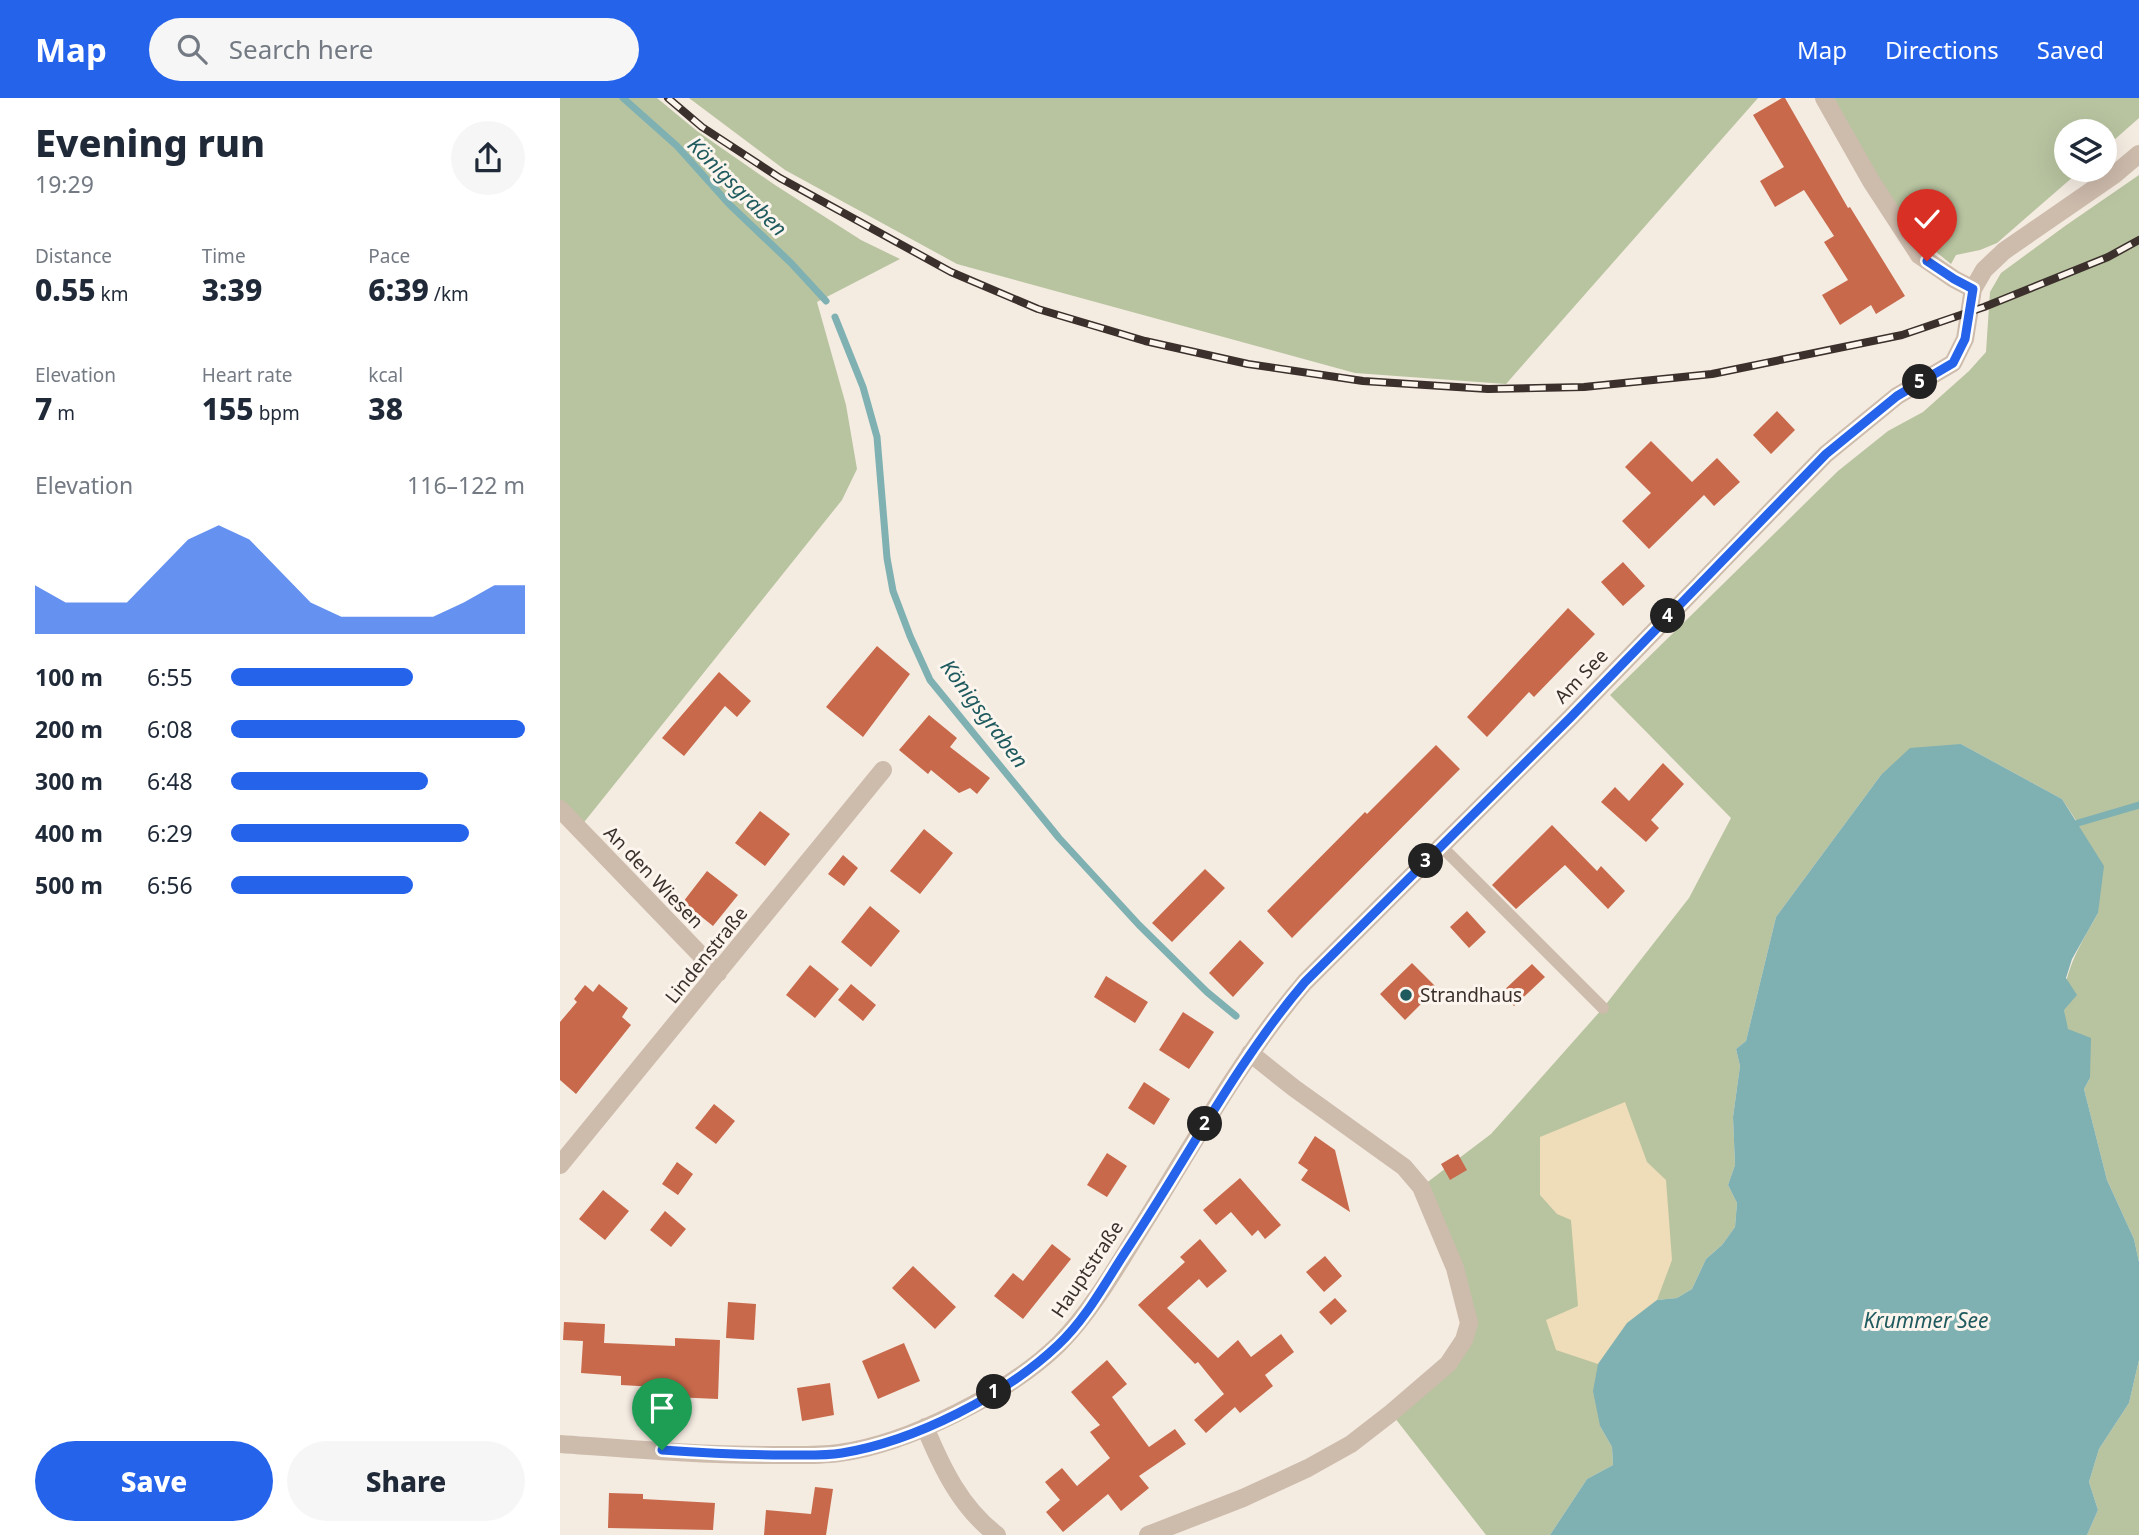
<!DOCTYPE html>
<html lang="en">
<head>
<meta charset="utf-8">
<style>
  :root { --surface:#fff; --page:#f6f6f7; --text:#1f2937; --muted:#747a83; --accent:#2563eb }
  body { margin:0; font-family:"Noto Sans",sans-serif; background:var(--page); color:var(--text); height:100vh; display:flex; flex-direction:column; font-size:26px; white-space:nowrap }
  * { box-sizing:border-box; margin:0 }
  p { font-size:23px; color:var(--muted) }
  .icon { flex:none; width:38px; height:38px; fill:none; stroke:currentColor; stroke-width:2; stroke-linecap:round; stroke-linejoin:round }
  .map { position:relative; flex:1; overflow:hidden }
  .drawer { display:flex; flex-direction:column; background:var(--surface); width:560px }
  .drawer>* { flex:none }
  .tools { position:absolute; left:1494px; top:21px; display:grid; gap:14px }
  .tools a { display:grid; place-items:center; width:63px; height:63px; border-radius:50%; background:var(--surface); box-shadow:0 7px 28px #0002; font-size:35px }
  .pin { position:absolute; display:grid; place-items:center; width:60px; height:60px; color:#fff; margin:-72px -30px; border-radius:50% 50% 50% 0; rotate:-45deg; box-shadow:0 0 7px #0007 }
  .pin .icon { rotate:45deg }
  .km { position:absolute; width:35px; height:35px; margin:-18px; border-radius:50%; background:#222; color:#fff; font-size:19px; line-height:35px; text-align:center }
  .round { display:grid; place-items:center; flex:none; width:74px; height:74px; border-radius:37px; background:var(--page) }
  .head { display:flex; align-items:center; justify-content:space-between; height:119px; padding:0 35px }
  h1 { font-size:38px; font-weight:800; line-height:52px }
  .stats { display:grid; grid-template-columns:repeat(3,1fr); gap:10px; height:119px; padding:7px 35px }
  .stats div { display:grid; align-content:center }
  .stats b { font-size:30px; font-weight:800 }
  .stats small { font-size:19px; font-weight:400 }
  .stats p { font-size:19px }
  .chart { height:196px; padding:14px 35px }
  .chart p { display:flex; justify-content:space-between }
  .chart svg { width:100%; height:126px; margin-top:7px; fill:var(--accent); opacity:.7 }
  .button { display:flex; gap:14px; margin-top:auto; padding:14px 35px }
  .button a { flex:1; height:80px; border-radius:42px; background:var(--accent); color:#fff; font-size:28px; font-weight:800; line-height:80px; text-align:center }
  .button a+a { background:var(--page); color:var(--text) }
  ul { padding:0 35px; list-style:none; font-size:23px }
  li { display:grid; grid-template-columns:112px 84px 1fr; align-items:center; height:52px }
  li i { height:18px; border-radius:9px; background:var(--accent) }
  header { display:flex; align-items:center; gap:42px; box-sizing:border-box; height:98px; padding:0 35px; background:var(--accent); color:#fff }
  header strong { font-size:33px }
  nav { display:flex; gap:38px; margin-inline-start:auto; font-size:24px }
  .search { width:490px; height:63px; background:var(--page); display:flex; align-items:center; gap:18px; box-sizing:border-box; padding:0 24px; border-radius:38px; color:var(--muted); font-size:26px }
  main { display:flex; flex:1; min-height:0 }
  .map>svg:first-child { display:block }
  .green { fill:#b8c4a0 }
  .sand { fill:#efdcb8 }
  .water { fill:#7fb0b2 }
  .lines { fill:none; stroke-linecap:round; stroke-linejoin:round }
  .stream { stroke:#7fb0b2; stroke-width:7 }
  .building { fill:#c8694b }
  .lane { stroke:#cdbbac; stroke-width:12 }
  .street { stroke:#cdbbac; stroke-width:18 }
  .rail-casing { stroke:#3b302b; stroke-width:8 }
  .rail { stroke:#fbf5ee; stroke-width:5; stroke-dasharray:16; stroke-linecap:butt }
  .route-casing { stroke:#fff; stroke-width:14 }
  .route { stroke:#2563eb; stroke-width:9 }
  .poi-dot { fill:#1f5a5e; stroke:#fbf5ee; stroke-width:2.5 }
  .labels { text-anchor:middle; stroke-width:6; stroke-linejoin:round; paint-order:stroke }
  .street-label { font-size:19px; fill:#3b302b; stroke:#fbf5ee }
  .poi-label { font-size:19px; fill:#3b302b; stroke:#fbf5ee; text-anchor:start }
  .water-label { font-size:21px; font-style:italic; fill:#1f5a5e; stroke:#fbf5ee }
</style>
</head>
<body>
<header>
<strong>Map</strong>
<div class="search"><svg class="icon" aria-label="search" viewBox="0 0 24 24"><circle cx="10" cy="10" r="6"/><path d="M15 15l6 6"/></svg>Search here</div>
<nav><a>Map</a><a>Directions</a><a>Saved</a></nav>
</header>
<main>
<section class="drawer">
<div class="head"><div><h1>Evening run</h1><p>19:29</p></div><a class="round"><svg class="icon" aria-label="share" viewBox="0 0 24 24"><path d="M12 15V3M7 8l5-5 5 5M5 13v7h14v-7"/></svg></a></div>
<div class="stats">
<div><p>Distance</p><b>0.55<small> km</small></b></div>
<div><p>Time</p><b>3:39</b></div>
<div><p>Pace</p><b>6:39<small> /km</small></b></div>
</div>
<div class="stats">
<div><p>Elevation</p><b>7<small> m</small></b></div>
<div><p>Heart rate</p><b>155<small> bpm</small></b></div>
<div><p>kcal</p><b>38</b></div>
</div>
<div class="chart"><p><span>Elevation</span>116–122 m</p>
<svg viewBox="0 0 160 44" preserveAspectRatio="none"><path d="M0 44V27L10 33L20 33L30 33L40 22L50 11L60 6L70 11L80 22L90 33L100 38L110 38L120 38L130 38L140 33L150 27L160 27V44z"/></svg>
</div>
<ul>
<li><b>100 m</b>6:55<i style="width:62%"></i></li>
<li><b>200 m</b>6:08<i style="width:100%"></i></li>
<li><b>300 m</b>6:48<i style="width:67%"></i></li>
<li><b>400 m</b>6:29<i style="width:81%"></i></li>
<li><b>500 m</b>6:56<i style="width:62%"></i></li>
</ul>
<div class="button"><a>Save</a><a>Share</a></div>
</section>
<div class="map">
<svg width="1579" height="1437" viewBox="0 0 1579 1437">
  <rect width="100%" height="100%" fill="#f4ebe1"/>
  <path class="green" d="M 0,0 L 97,0 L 137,33 L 215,87 L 301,142 L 340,161 L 257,204 L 286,307 L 297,371 L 282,402 L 21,728 L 0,707 Z
    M 129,0 L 1198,0 L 946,286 L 795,275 L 397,166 L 225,72 Z
    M 1274,0 L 1579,0 L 1579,20 L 1545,50 L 1545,33 L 1507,33 L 1507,72 L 1521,72 L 1437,145 L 1420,152 L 1396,157 L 1391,166 L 1349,132 L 1313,73 Z
    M 1579,77 L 1579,1164 L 1574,1141 L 1547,1082 L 1524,991 L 1530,980 C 1523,963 1512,946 1507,929 C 1495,886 1518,851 1538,815 L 1519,727 L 1502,701 L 1401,646 L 1321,677 L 1216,819 L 1186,943 L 1176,951 L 1180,968 L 1173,1019 L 1175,1067 L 1168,1087 L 1177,1105 L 1175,1129 L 1162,1147 L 1146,1161 L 1132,1191 L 1117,1200 L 1097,1202 L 1067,1225 L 1038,1266 L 1040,1328 L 1052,1349 L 1053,1367 L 1027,1381 L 990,1437 L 926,1437 L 831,1315 L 888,1266 L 909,1225 L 861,1089 L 931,1036 L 1043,910 L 1129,800 L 1171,720 L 1050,597 L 1278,373 L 1328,333 L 1363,314 L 1409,273 L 1426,254 L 1430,194 L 1441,175 L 1505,128 Z
    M 1579,1262 L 1579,1437 L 1527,1437 L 1538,1412 L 1529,1384 L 1539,1351 L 1569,1305 Z"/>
  <path class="sand" d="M 1065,1004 L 1087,1064 L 1106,1082 L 1112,1162 L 1097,1202 L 1067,1225 L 1038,1266 L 996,1252 L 986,1222 L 1018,1208 L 1011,1122 L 997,1116 L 980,1097 L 980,1039 Z"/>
  <path class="water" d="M 1401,646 L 1502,701 L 1544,768 L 1538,815 L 1512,861 L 1506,880 L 1517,897 L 1504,912 L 1508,931 L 1531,940 L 1530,980 L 1524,991 L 1547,1082 L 1574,1141 L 1579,1164 L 1579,1262 L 1569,1305 L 1539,1351 L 1529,1384 L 1538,1412 L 1527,1437 L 990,1437 L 1027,1381 L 1053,1367 L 1052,1349 L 1040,1328 L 1033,1293 L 1038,1266 L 1067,1225 L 1097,1202 L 1117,1200 L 1132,1191 L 1146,1161 L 1162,1147 L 1175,1129 L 1177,1105 L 1168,1087 L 1175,1067 L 1173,1019 L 1180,968 L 1176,951 L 1186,943 L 1216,819 L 1321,677 L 1350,650 Z"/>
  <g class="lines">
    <path class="stream" d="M 63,0 L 117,48 L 169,106 L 231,165 L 266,203
      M 275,219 L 303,289 L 317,339 L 327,460 L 333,493 L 350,538 L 370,582 L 499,740 L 579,827 L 647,894 L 676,918
      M 1511,731 L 1518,725 L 1579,707"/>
  </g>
  <path class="building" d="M 1222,0 L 1225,0 L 1288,110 L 1290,109 L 1345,198 L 1316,216 L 1311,207 L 1280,227 L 1262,197 L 1288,182 L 1264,144 L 1274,138 L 1244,92 L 1215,109 L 1200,83 L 1224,69 L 1193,17 Z
    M 1217,313 L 1235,332 L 1211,356 L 1193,337 Z
    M 1091,343 L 1132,384 L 1157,360 L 1180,384 L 1154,408 L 1144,397 L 1089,451 L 1062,423 L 1091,395 L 1065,369 Z
    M 1063,464 L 1085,488 L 1063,508 L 1041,484 Z
    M 1008,510 L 1035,536 L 974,599 L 969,594 L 927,639 L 907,619 Z
    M 317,548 L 350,576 L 303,639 L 266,609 Z
    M 159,574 L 191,603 L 177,619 L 165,608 L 124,658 L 102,640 Z
    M 369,617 L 397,640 L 390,649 L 430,680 L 417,696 L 410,690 L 399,695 L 371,672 L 368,676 L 339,652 Z
    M 876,647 L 900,671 L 732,840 L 707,813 L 805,714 L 807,716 Z
    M 1103,665 L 1124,686 L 1091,722 L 1099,730 L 1086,744 L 1041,704 L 1055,689 L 1069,703 Z
    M 200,713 L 230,736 L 205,768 L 175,745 Z
    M 992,727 L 1037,773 L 1041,768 L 1065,793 L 1048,811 L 1005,767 L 956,811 L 932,787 Z
    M 364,731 L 393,755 L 360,796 L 330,773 Z
    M 283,757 L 298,770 L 284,788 L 268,776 Z
    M 645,771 L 665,790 L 612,844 L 592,825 Z
    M 147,773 L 178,797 L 153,828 L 123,804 Z
    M 310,808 L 340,833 L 311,869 L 281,844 Z
    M 907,813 L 926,834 L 909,850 L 890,829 Z
    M 680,842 L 704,865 L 673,899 L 649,875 Z
    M 852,865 L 877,890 L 845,922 L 820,896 Z
    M 972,866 L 985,879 L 954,908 L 941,895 Z
    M 250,867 L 279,891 L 255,920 L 226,897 Z
    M 546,878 L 588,904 L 575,925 L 534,899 Z
    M 39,886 L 68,910 L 62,919 L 71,927 L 16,996 L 0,982 L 0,924 L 17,904 L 14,901 L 25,887 L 33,894 Z
    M 291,886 L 316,907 L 303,923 L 278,902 Z
    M 623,914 L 654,934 L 629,971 L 599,952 Z
    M 584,984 L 610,1001 L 594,1027 L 568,1010 Z
    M 154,1006 L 175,1023 L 156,1046 L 135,1030 Z
    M 755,1038 L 775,1052 L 790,1114 L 741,1082 L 748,1072 L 738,1065 Z
    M 547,1055 L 567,1068 L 547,1099 L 527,1087 Z
    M 898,1056 L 907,1072 L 890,1082 L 881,1066 Z
    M 117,1064 L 133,1076 L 118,1097 L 102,1086 Z
    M 680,1080 L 721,1127 L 705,1141 L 698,1132 L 692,1138 L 671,1114 L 656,1127 L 643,1112 Z
    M 43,1092 L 69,1113 L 45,1142 L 19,1121 Z
    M 105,1113 L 126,1131 L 111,1149 L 90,1132 Z
    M 640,1141 L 667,1173 L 647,1190 L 639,1181 L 607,1210 L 658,1260 L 678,1242 L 691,1259 L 721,1236 L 734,1254 L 705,1277 L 713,1288 L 680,1315 L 675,1309 L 646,1335 L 634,1322 L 664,1296 L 638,1264 L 635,1266 L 578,1207 L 625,1164 L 620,1159 Z
    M 492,1146 L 511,1161 L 463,1221 L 434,1198 L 453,1175 L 463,1183 Z
    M 765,1158 L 782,1178 L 764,1194 L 746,1174 Z
    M 353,1168 L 396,1209 L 375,1231 L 332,1190 Z
    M 775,1200 L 787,1213 L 771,1227 L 759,1214 Z
    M 168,1204 L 196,1206 L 194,1242 L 166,1240 Z
    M 4,1224 L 45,1226 L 44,1245 L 115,1248 L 115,1240 L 160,1242 L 158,1301 L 113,1299 L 113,1290 L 61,1287 L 61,1278 L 21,1275 L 23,1243 L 3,1242 Z
    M 344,1245 L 360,1283 L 318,1301 L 302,1263 Z
    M 547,1262 L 567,1286 L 552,1299 L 589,1349 L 615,1331 L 626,1346 L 579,1378 L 589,1390 L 561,1413 L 548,1396 L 503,1434 L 486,1414 L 500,1402 L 485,1384 L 502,1370 L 517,1388 L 550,1360 L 530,1334 L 540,1327 L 511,1294 Z
    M 270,1285 L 274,1317 L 242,1323 L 237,1290 Z
    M 255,1389 L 273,1391 L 266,1437 L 204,1437 L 206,1412 L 251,1416 Z
    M 49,1395 L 83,1396 L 83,1401 L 155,1405 L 153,1432 L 48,1430 Z"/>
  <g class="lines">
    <path class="lane" d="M 881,748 L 1043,910"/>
    <path class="street" d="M 1264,0 L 1311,83 L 1359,157 L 1394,181 L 1413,191
      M 0,711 L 158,875
      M 0,1067 L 323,672
      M 365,1329 C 382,1370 401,1410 437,1437
      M 0,1346 C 70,1351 141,1357 211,1357 C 234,1357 257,1358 279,1355 C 348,1346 450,1294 499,1246 C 532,1213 559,1165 584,1125 C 635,1043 682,958 745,884 L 1010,620 L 1266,356 L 1337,298 L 1393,265 L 1405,241 L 1413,191 L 1424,172 L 1444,153 L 1554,77 L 1579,56
      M 588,1437 L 683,1400 L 748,1370 L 791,1346 L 831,1315 L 888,1266 L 904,1242 L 909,1225 L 895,1170 L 861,1089 L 844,1069 L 734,990 L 690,955"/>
    <defs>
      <path id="rail" d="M 108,0 L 142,29 L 220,80 L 391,174 L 478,211 L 585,243 L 688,266 L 803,283 L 928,291 L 1024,289 L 1152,276 L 1342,237 L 1424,209 L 1548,159 L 1579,142"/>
    </defs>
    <use href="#rail" class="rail-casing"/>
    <use href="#rail" class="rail"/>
  </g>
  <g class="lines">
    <defs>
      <path id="route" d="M 102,1352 C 143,1355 183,1357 224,1357 C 243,1357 263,1358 282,1355 C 355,1343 444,1298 498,1247 C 526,1221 545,1185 566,1153 C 626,1063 675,966 745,884 L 1010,620 L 1266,356 L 1337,298 L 1393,265 L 1405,241 L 1413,191 L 1394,181 L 1367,163"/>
    </defs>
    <use href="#route" class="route-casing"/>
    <use href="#route" class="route"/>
  </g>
  <circle class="poi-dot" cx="846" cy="897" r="7"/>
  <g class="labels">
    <g class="street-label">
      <text transform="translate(1021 578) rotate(-46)" y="7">Am See</text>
      <text transform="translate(94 779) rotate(46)" y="7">An den Wiesen</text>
      <text transform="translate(146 857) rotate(-51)" y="7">Lindenstraße</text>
      <text transform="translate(527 1171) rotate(-56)" y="7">Hauptstraße</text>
    </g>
    <g class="poi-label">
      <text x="860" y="904">Strandhaus</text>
    </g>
    <g class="water-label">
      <text transform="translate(177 89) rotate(45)" y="7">Königsgraben</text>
      <text transform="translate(424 616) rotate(53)" y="7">Königsgraben</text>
      <text x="1366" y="1230">Krummer See</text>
    </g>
  </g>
</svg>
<div class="tools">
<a><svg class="icon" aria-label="layers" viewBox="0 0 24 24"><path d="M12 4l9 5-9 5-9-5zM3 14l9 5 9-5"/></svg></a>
</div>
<div class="pin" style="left:102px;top:1352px;background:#1e9e55"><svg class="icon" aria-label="arrive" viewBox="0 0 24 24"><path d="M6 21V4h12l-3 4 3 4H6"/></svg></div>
<div class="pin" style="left:1367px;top:163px;background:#d93025"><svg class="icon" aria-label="check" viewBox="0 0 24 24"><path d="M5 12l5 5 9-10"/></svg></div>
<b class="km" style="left:434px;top:1294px">1</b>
<b class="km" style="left:645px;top:1026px">2</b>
<b class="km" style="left:866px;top:763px">3</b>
<b class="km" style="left:1108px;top:518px">4</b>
<b class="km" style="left:1360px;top:284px">5</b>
</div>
</main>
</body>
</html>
